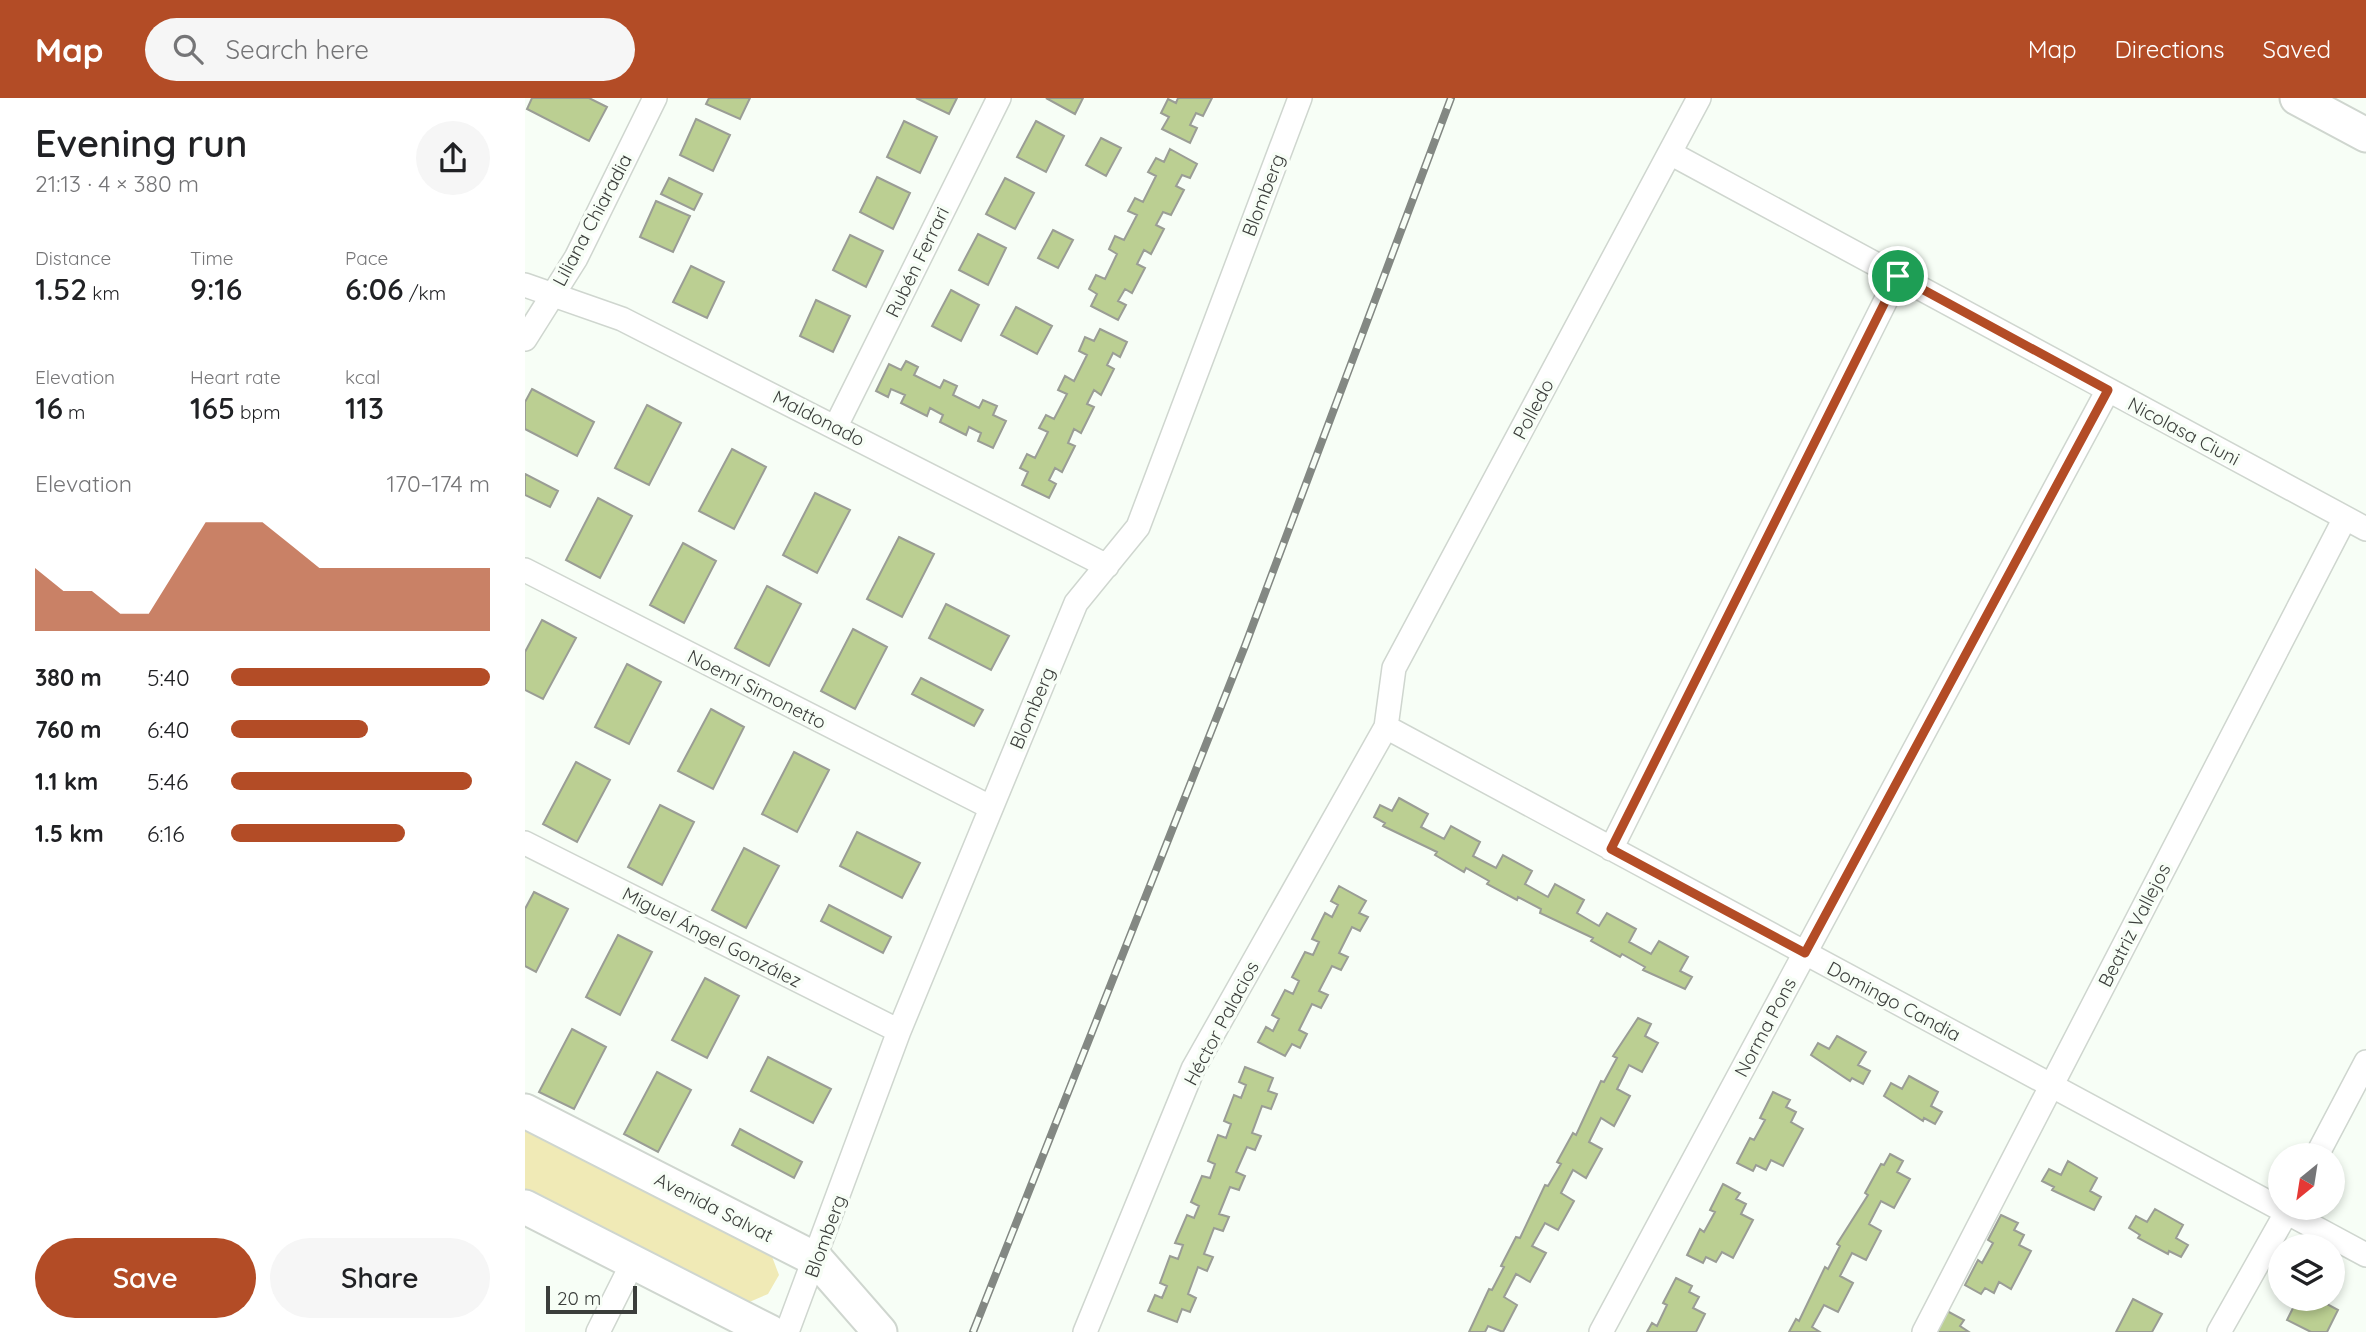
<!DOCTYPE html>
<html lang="en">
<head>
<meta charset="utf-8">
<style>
  :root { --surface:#fff; --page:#f6f6f6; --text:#202124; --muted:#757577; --accent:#b34c26 }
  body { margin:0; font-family:Quicksand,sans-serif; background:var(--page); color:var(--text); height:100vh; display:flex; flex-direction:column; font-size:26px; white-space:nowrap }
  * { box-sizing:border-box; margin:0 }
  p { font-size:23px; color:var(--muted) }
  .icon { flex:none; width:38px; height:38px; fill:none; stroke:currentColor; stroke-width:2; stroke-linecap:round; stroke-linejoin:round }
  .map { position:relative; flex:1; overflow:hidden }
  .details { display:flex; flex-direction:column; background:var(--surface); width:525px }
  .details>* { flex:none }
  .needle { width:46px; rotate:210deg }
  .tools { position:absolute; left:1743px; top:1045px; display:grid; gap:14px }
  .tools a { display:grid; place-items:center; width:77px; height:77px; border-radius:50%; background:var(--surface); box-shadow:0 4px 10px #0003; font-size:35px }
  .scale { position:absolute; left:21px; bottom:18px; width:91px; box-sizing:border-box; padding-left:7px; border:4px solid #3b3e3b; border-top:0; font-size:19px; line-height:24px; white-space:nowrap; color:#3b3e3b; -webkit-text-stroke:5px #f7fef6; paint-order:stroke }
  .pin { position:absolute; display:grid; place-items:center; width:60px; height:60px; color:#fff; margin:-30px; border:4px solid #fff; border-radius:50%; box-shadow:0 2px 7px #0007 }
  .round { display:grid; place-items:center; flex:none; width:74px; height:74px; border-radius:37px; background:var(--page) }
  .summary { display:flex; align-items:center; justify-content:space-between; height:119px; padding:0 35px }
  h1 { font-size:38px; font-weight:600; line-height:52px }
  .figures { display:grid; grid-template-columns:repeat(3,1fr); gap:10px; height:119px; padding:7px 35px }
  .figures div { display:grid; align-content:center }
  .figures b { font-size:30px; font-weight:600 }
  .figures small { font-size:19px; font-weight:400 }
  .figures p { font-size:19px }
  .chart { height:196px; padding:14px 35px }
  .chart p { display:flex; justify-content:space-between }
  .chart svg { width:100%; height:126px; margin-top:7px; fill:var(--accent); opacity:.7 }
  .primary-button { display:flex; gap:14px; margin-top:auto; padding:14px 35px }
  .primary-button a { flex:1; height:80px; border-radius:42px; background:var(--accent); color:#fff; font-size:28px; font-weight:600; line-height:80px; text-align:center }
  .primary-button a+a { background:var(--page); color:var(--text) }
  ul { padding:0 35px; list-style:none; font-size:23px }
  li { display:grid; grid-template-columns:112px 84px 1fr; align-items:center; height:52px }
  li i { height:18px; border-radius:9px; background:var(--accent) }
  header { display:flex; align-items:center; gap:42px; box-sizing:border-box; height:98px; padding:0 35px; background:var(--accent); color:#fff }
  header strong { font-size:33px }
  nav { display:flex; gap:38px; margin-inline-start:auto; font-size:24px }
  .search { width:490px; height:63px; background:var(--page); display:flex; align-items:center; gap:18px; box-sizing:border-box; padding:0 24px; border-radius:38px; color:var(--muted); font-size:26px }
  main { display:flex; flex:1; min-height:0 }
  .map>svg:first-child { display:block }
  .green { fill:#f0eab6 }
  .building { fill:#bbcf92; stroke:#9a9d95; stroke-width:2 }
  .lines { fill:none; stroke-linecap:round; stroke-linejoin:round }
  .street-casing { stroke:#cfd6cf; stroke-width:26 }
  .secondary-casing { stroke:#cfd6cf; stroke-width:37 }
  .street { stroke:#fff; stroke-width:23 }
  .secondary { stroke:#fff; stroke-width:33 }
  .rail-casing { stroke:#838883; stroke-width:8 }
  .rail { stroke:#f7fef6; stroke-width:5; stroke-dasharray:16; stroke-linecap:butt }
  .route-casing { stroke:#fff; stroke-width:14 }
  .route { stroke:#b34c26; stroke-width:9 }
  .labels { text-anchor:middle; stroke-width:7; stroke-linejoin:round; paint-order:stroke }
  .street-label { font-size:19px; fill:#3b3e3b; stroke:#f7fef6 }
</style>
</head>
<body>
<header>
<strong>Map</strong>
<div class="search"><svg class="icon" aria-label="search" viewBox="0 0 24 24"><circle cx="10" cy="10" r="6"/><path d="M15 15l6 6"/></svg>Search here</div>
<nav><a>Map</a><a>Directions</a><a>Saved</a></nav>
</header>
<main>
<section class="details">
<div class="summary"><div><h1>Evening run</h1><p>21:13 · 4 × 380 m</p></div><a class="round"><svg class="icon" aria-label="share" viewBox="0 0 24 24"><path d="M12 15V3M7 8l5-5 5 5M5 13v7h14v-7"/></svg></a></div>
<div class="figures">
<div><p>Distance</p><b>1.52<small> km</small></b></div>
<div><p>Time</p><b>9:16</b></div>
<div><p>Pace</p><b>6:06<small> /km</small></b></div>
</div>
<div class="figures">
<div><p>Elevation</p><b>16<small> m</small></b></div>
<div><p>Heart rate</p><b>165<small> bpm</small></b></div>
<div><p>kcal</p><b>113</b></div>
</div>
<div class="chart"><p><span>Elevation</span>170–174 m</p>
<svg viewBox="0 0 160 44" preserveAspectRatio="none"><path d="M0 44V22L10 30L20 30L30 38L40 38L50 22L60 6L70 6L80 6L90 14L100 22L110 22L120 22L130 22L140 22L150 22L160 22V44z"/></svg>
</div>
<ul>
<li><b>380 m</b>5:40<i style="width:100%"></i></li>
<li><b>760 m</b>6:40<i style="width:53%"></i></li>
<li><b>1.1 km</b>5:46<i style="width:93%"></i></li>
<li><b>1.5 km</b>6:16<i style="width:67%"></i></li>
</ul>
<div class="primary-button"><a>Save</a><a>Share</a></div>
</section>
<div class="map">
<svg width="1841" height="1234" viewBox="0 0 1841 1234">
  <rect width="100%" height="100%" fill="#f7fef6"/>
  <path class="green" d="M 0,1029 L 246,1156 L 254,1177 L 243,1196 L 222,1205 L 0,1094 Z"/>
  <path class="building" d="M 7,0 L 64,0 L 82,9 L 64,43 L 2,11 Z
    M 184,0 L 225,0 L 215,21 L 181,6 Z
    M 391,0 L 432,0 L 424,16 Z
    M 521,0 L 558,0 L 550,16 Z
    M 653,0 L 687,0 L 678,18 L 671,15 L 665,27 L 672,30 L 665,45 L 637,31 L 644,19 L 636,15 L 643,1 L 651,5 Z
    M 171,21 L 205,37 L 188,73 L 155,57 Z
    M 379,23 L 412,39 L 395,75 L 362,59 Z
    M 511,23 L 539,38 L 521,74 L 492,59 Z
    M 576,40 L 596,50 L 581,78 L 561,67 Z
    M 645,51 L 672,66 L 665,80 L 657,77 L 651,88 L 659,92 L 646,117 L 638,114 L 631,127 L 639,131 L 626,156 L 619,152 L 612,166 L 620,170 L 607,195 L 600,191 L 593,203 L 601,207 L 593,222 L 566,208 L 572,196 L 564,191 L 571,177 L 580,181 L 592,156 L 584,151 L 590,138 L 599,142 L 612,117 L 603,113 L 610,100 L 618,104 L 631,78 L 623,74 L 631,60 L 639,64 Z
    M 352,79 L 385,95 L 368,131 L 335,114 Z
    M 144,80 L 177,96 L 169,112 L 136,96 Z
    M 480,80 L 509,95 L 490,131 L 461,116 Z
    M 131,103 L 165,118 L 148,154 L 115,139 Z
    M 528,132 L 548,142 L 533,170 L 513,160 Z
    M 453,136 L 481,150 L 463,187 L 434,172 Z
    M 325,137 L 358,153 L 341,189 L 308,172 Z
    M 166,168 L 199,184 L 182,220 L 148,204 Z
    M 426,192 L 454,207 L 436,243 L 407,228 Z
    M 291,202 L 325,218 L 308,254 L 275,238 Z
    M 491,209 L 527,228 L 512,256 L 476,237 Z
    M 575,231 L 602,244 L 595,259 L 588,255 L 582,267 L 589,271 L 576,297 L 569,292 L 562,306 L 569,309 L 556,335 L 549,331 L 543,345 L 550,348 L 537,374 L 530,370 L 524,382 L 531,386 L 524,400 L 497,387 L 503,374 L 495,370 L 502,356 L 510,360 L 523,334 L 514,330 L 521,317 L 529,321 L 542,296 L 533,292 L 540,278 L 549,283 L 562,257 L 554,253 L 560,239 L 569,243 Z
    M 381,263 L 393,269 L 389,277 L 415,290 L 419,282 L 432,288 L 428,297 L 454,310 L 458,302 L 472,308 L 468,317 L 481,323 L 468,350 L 453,343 L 456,335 L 444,329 L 441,337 L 415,324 L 418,317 L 405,310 L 402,318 L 376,305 L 380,297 L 366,291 L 363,299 L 351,293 L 364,266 L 376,272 Z
    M 7,291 L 69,324 L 52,358 L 0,331 L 0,304 Z
    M 122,307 L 156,325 L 124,387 L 90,370 Z
    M 207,351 L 241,369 L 209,431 L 174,413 Z
    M 0,376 L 33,393 L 25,409 L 0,397 Z
    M 290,395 L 325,412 L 292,475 L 258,457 Z
    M 73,400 L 107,418 L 75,480 L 41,462 Z
    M 374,439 L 409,456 L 377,519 L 342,501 Z
    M 158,445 L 191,463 L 159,525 L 125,507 Z
    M 242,488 L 276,506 L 244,568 L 210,550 Z
    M 421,506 L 484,538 L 466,572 L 404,540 Z
    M 17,522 L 51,540 L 18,601 L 0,592 L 0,554 Z
    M 328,531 L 362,549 L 330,611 L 296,593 Z
    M 102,566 L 136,584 L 104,646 L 70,629 Z
    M 396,580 L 458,612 L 449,628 L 387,596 Z
    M 186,611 L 219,629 L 188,691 L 153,673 Z
    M 269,654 L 304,672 L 272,734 L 237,716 Z
    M 51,664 L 85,682 L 52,744 L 18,726 Z
    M 874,700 L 903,716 L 896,729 L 919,741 L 926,728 L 955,744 L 948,758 L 971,770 L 978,757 L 1007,773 L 1000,786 L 1023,799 L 1030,786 L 1059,802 L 1052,815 L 1074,828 L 1082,815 L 1111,831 L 1104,844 L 1126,856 L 1134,843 L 1163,859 L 1155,873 L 1167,879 L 1160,891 L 1118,872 L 1120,869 L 1097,856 L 1095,859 L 1066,843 L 1068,840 L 1015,815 L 1016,811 L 993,799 L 992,802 L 962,786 L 964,783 L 941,770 L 939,774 L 910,757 L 912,754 L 858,728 L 860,725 L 849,719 L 855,707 L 867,713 Z
    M 135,707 L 169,724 L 137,787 L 103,769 Z
    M 332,734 L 395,765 L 377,800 L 315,768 Z
    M 219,750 L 254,768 L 221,830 L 187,812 Z
    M 814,788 L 841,803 L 834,815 L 843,819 L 835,833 L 827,829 L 814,855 L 823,859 L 816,872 L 807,868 L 794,893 L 803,897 L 796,910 L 787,906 L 774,932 L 782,936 L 775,950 L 767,946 L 760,958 L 733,944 L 741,929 L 748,933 L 754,921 L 747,917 L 760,892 L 768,896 L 774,883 L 767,879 L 780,854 L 788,857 L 794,844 L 787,841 L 800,815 L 807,819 L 813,807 L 806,803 Z
    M 9,794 L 43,811 L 11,874 L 0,868 L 0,811 Z
    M 304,807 L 366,839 L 358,855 L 296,823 Z
    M 93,837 L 127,854 L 95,917 L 61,899 Z
    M 180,880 L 214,898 L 182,960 L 147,942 Z
    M 1113,920 L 1126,926 L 1120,938 L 1133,945 L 1117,974 L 1104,967 L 1092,991 L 1105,998 L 1089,1028 L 1076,1020 L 1064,1044 L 1077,1051 L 1061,1080 L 1048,1072 L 1036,1095 L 1049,1103 L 1033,1132 L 1020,1125 L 1007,1148 L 1021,1155 L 1005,1184 L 991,1176 L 979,1199 L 992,1207 L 978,1234 L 963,1228 L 960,1234 L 944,1234 L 964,1191 L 967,1192 L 979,1169 L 976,1168 L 991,1139 L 995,1140 L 1020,1087 L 1023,1088 L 1036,1066 L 1032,1064 L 1048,1035 L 1051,1037 L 1076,983 L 1079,984 L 1092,960 L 1088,958 Z
    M 47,931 L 81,949 L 49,1011 L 14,994 Z
    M 1312,938 L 1341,954 L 1333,967 L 1345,973 L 1338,986 L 1327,980 L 1325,983 L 1286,957 L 1293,945 L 1304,951 Z
    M 243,959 L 306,991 L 288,1025 L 226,993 Z
    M 720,969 L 748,980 L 743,993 L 752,996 L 746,1011 L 737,1008 L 727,1035 L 736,1038 L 730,1052 L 722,1049 L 711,1074 L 720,1078 L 714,1092 L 705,1089 L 694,1116 L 704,1119 L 698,1133 L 689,1130 L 679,1156 L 688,1159 L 682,1173 L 673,1169 L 663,1196 L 671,1200 L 665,1214 L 657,1211 L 652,1224 L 623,1213 L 630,1197 L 637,1200 L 642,1188 L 635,1185 L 645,1158 L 653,1161 L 658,1147 L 650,1145 L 662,1117 L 669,1120 L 674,1108 L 666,1104 L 677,1078 L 685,1080 L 690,1066 L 683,1063 L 693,1037 L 701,1040 L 706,1026 L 699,1023 L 709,997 L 716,1000 L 721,987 L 714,984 Z
    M 132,974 L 166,992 L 133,1054 L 99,1036 Z
    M 1384,978 L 1413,994 L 1406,1008 L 1417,1014 L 1410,1026 L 1399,1020 L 1398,1023 L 1359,998 L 1366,985 L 1377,991 Z
    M 1248,994 L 1265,1002 L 1261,1009 L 1271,1014 L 1266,1024 L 1278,1031 L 1258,1068 L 1246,1062 L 1241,1072 L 1231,1067 L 1228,1073 L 1212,1065 L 1225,1040 L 1229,1042 L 1240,1022 L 1235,1020 Z
    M 215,1031 L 277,1064 L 269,1080 L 207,1047 Z
    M 1365,1056 L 1378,1063 L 1372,1074 L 1385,1081 L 1369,1110 L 1356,1103 L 1344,1126 L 1356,1133 L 1341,1162 L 1327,1155 L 1315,1178 L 1328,1185 L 1313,1214 L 1299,1207 L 1287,1229 L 1295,1234 L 1264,1234 L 1271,1221 L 1274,1223 L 1300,1169 L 1303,1171 L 1315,1148 L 1312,1146 L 1343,1097 L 1340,1095 L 1356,1066 L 1359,1067 Z
    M 1543,1063 L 1572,1080 L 1565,1093 L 1576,1099 L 1569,1112 L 1527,1092 L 1529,1089 L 1517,1083 L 1524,1071 L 1536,1077 Z
    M 1198,1086 L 1215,1095 L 1211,1101 L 1221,1106 L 1216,1116 L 1228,1122 L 1208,1160 L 1197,1154 L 1191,1164 L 1181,1159 L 1178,1165 L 1162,1157 L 1175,1131 L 1179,1134 L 1190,1114 L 1185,1112 Z
    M 1630,1111 L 1658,1127 L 1651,1140 L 1663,1147 L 1656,1159 L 1644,1153 L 1643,1156 L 1613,1140 L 1615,1137 L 1604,1130 L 1611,1118 L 1622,1124 Z
    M 1476,1117 L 1493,1125 L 1489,1132 L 1499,1137 L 1494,1147 L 1506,1153 L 1486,1191 L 1474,1184 L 1469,1195 L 1460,1190 L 1456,1196 L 1440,1187 L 1453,1162 L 1457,1165 L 1468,1145 L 1463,1142 Z
    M 1151,1180 L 1167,1188 L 1164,1194 L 1174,1199 L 1168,1210 L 1180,1216 L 1171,1234 L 1122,1234 L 1127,1225 L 1132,1228 L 1142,1207 L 1138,1205 Z
    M 1773,1200 L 1791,1200 L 1813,1212 L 1802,1234 L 1786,1234 L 1762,1222 Z
    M 1608,1201 L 1637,1216 L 1627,1234 L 1591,1234 Z
    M 1422,1213 L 1439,1222 L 1435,1228 L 1444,1234 L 1411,1234 Z"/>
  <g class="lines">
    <defs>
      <path id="street" d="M 1145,55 L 1841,431
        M 0,187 L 97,221 L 582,468
        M 0,241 L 51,160 L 130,0
        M 311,328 L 474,0
        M 0,472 L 465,709
        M 861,629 L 1841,1157
        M 0,745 L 374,933
        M 1086,751 L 1373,178
        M 1792,1057 L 1841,964
        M 73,1234 L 108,1164
        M 262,1234 L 374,933 L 551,505 L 613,429 L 775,0
        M 560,1234 L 668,971 L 861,629 L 869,570 L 1174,0
        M 1076,1234 L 1583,292
        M 1399,1234 L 1820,420
        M 1694,1234 L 1764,1110"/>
      <path id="secondary" d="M 1772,0 L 1841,37
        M 0,1013 L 292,1162 L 355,1234
        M 0,1109 L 245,1234"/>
    </defs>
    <use href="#street" class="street-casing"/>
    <use href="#secondary" class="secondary-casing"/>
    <use href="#street" class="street"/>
    <use href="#secondary" class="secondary"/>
    <defs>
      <path id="rail" d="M 448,1234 L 720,548 L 926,0"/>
    </defs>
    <use href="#rail" class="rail-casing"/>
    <use href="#rail" class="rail"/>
  </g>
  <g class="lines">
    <defs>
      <path id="route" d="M 1373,178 L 1583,292 L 1280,855 L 1086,751 Z"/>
    </defs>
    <use href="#route" class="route-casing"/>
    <use href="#route" class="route"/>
  </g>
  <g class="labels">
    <g class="street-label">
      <text transform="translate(738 97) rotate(-69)" y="7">Blomberg</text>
      <text transform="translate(67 122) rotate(-62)" y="7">Liliana Chiaradia</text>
      <text transform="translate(392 164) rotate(-64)" y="7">Rubén Ferrari</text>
      <text transform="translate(1008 311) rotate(-62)" y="7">Polledo</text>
      <text transform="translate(294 320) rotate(27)" y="7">Maldonado</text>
      <text transform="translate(1659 333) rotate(28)" y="7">Nicolasa Ciuni</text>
      <text transform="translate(232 591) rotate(27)" y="7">Noemí Simonetto</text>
      <text transform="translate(507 610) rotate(-67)" y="7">Blomberg</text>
      <text transform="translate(1609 827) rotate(-63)" y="7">Beatriz Vallejos</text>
      <text transform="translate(187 839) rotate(27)" y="7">Miguel Ángel González</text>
      <text transform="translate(1369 903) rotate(28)" y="7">Domingo Candia</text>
      <text transform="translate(696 925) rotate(-62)" y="7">Héctor Palacios</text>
      <text transform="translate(1240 929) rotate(-62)" y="7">Norma Pons</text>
      <text transform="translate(189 1109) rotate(27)" y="7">Avenida Salvat</text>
      <text transform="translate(300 1138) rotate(-70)" y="7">Blomberg</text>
    </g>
  </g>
</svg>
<div class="tools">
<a><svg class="needle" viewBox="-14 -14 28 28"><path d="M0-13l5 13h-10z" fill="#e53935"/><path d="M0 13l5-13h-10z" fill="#757577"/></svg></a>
<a><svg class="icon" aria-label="layers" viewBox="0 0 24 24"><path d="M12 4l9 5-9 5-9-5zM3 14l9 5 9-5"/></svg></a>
</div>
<div class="scale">20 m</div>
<div class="pin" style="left:1373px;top:178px;background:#1e9e55"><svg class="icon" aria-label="arrive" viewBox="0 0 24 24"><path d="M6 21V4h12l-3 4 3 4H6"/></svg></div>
</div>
</main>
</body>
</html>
